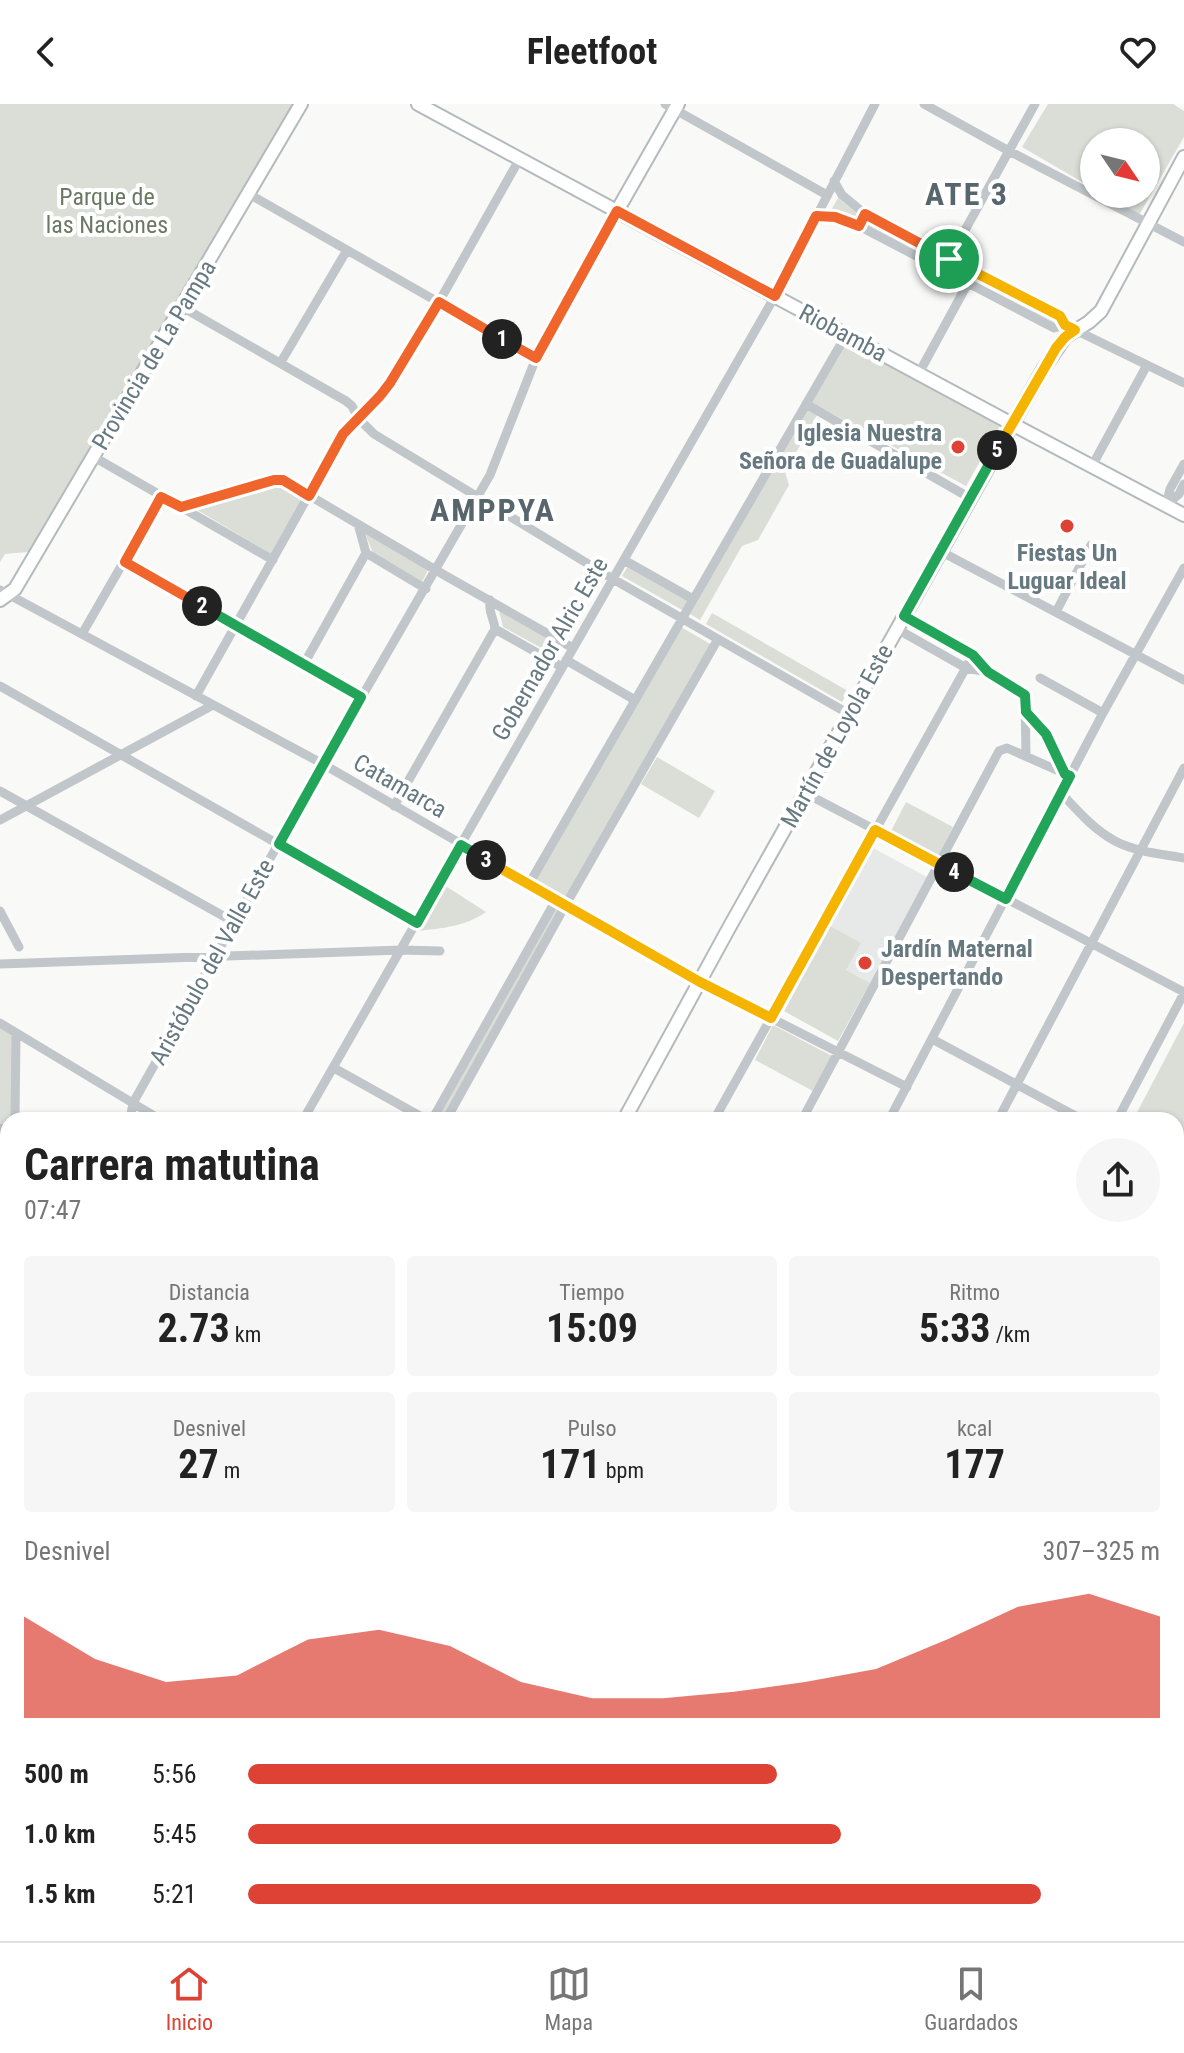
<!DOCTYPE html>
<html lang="es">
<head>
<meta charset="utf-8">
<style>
  :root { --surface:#fff; --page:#f6f6f6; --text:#222; --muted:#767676; --line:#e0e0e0; --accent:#dd4234 }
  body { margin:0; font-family:"Roboto Condensed",sans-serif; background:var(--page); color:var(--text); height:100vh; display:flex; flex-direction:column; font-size:30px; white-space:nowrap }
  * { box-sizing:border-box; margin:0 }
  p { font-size:26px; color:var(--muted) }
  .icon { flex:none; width:44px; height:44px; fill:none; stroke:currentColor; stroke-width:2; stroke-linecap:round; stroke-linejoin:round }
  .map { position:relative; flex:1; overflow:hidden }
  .panel { position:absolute; left:0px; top:1008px; width:1184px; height:830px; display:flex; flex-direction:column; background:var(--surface); border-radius:24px 24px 0 0; box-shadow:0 2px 6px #0004 }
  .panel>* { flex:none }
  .needle { width:52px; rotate:125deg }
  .buttons { position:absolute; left:1080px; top:24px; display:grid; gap:16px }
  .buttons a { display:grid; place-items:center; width:80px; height:80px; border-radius:50%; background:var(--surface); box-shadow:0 2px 6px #0004; font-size:40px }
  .pin { position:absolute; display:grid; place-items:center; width:68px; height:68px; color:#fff; margin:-34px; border:4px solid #fff; border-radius:50%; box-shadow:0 2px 8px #0007 }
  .km { position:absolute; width:40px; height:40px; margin:-20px; border-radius:50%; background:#222; color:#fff; font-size:22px; line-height:40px; text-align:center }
  .round { display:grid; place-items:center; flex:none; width:84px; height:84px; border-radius:42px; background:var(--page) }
  .head { display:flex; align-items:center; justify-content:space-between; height:136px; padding:0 24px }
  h1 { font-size:44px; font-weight:700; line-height:60px }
  .stats { display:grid; grid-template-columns:repeat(3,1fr); gap:12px; height:136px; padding:8px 24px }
  .stats div { display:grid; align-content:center; border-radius:8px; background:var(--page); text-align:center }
  .stats b { font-size:40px; font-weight:700 }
  .stats small { font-size:22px; font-weight:400 }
  .stats p { font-size:22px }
  .chart { height:224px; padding:16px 24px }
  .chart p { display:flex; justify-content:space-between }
  .chart svg { width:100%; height:144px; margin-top:8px; fill:var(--accent); opacity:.7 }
  ul { padding:0 24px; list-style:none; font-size:26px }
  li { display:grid; grid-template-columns:128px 96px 1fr; align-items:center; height:60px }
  li i { height:20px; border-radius:10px; background:var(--accent) }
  header { display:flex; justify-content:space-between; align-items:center; height:104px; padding:0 24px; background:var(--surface); font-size:36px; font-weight:700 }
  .tabs { display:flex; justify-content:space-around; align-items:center; height:112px; border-top:2px solid var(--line); background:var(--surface); font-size:22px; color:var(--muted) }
  .tabs a { display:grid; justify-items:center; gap:4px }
  .tabs .on { color:var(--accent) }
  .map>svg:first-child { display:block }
  .built { fill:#e7e9e8 }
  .green { fill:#daded7 }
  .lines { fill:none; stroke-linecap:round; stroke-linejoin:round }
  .stream { stroke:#b6c5c7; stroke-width:3 }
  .secondary-casing { stroke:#b3babd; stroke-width:16 }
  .highway-casing { stroke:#b4b9bc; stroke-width:20 }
  .street { stroke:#c0c6c9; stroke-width:9 }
  .secondary { stroke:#fff; stroke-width:12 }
  .highway { stroke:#fff; stroke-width:16 }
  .split-1-casing { stroke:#fff; stroke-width:16 }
  .split-2-casing { stroke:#fff; stroke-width:16 }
  .split-3-casing { stroke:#fff; stroke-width:16 }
  .split-4-casing { stroke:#fff; stroke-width:16 }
  .split-5-casing { stroke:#fff; stroke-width:16 }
  .split-6-casing { stroke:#fff; stroke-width:16 }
  .split-1 { stroke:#f0652b; stroke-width:10 }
  .split-2 { stroke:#f0652b; stroke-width:10 }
  .split-3 { stroke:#22a559; stroke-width:10 }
  .split-4 { stroke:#f5b400; stroke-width:10 }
  .split-5 { stroke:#22a559; stroke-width:10 }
  .split-6 { stroke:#f5b400; stroke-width:10 }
  .poi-dot { fill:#dd4234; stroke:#fff; stroke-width:3 }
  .labels { text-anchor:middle; stroke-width:8; stroke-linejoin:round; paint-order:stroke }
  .park-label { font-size:24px; fill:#6b7964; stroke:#fff }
  .street-label { font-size:24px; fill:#667981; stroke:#fff }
  .poi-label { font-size:24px; font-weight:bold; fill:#667981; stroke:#fff; text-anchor:end }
  .district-label { font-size:32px; font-weight:bold; letter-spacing:2px; fill:#57666c; stroke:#fff }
</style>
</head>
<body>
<header><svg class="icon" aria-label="back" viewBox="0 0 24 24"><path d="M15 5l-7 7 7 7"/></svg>Fleetfoot<svg class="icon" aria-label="heart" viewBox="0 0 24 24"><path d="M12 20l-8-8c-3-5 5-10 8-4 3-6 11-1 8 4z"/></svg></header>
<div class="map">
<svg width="1184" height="1837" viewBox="0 0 1184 1837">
  <rect width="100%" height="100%" fill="#f9f9f7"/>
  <path class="built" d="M 873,744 L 927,773 L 870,879 L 846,866 L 830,822 Z"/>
  <path class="green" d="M 0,0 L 294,0 L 28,448 L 5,450 L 0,458 Z
    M 1048,0 L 1173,0 L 1184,7 L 1184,33 L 1139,111 L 1102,90 L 1146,90 L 1146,38 L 1094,38 L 1094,85 L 1022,43 Z
    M 838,94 L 860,112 L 858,116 L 830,108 Z
    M 867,115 L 1056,216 L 1056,220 L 864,120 Z
    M 847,233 L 1001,320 L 966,382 L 811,298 Z
    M 807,305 L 817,311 L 785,368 L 789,381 L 758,436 L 742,442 L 700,516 L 690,510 Z
    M 283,379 L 304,392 L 271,450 L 194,404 Z
    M 364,427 L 428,466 L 422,478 L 373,449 Z
    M 628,462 L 690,497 L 684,507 L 622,472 Z
    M 499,507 L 562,542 L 556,552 L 503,523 Z
    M 712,509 L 848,587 L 842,598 L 706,520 Z
    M 681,523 L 712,541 L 566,794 L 535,777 Z
    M 657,653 L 715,687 L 699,714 L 641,680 Z
    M 906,698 L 953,723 L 937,754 L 890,729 Z
    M 444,781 L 486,808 C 464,823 443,824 417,827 Z
    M 556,802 L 560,805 L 443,1015 L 438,1012 Z
    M 830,822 L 861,839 L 846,866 L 870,879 L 838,937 L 784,907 Z
    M 1184,919 L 1184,1067 L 1176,1062 L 1176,1016 L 1133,1016 Z
    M 773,921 L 832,952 L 813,987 L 755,956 Z
    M 0,922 L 13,930 L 12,1016 L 8,1016 L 8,1019 L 0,1019 Z
    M 1182,1413 L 1184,1415 L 1184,1453 L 1176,1450 L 1176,1424 Z
    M 0,1614 L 8,1617 L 8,1690 L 0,1687 Z
    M 1184,1620 L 1184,1660 L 1176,1664 L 1176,1624 Z
    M 1184,1696 L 1184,1775 L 1176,1759 L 1176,1700 Z
    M 310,1830 L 860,1830 L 859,1837 L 576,1837 L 450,1831 L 440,1837 L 324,1837 Z"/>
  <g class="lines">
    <path class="stream" d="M 0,1642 L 8,1646
      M 1176,1657 L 1184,1654
      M 629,1833 L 630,1830"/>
    <defs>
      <path id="secondary" d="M 418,0 L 1012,320 L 1184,411
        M 617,107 L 678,0
        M 0,496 L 15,485 L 301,0
        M 624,1016 L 730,822 L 1044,264 L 1065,233 L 1089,218 L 1101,207 L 1184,53
        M 0,1184 L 8,1184
        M 0,1193 L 8,1193
        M 1176,1404 L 1184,1408
        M 0,1505 L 8,1509
        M 1176,1528 L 1184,1524
        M 1176,1670 L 1184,1666
        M 0,1693 L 8,1696
        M 32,1830 L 32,1837
        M 42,1830 L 42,1837
        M 299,1830 L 312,1837
        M 449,1837 L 455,1834 L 501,1837
        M 865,1837 L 866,1830"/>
      <path id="highway" d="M 0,1546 L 8,1552
        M 1176,1558 L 1184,1555
        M 0,1571 L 8,1575
        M 0,1585 L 8,1589
        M 1176,1599 L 1184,1595
        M 0,1608 L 8,1611
        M 1176,1616 L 1184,1612"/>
    </defs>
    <use href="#secondary" class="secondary-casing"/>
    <use href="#highway" class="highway-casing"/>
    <path class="street" d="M 665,0 L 827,91
      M 924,0 L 1009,47 L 1184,138
      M 834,77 L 842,91 L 865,110 L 1060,212 L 1065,221
      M 249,90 L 536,254
      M 816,112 L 835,113 L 859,122 L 1054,224 L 1065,221 L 1184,279
      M 949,155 L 1035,0
      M 182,203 L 346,297 L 352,302 L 358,314 L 374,330 L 613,475 L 849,610
      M 281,258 L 347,146
      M 919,269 L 968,179
      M 806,300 L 970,394
      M 94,353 L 273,456
      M 1092,362 L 1147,261
      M 1166,401 L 1170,385 L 1184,360
      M 1166,401 L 1179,390 L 1184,380
      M 181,403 L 274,376 L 283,376 L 446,472 L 573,544
      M 358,420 L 366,449 L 426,485
      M 940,447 L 1184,576
      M 624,456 L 693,495
      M 125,458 L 361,593
      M 0,486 L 323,660 L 700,878 L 907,983
      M 490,496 C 488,510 494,513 495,525 L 562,563
      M 1056,508 L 1091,441
      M 904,512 L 973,551 L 988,568
      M 897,525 L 966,564 L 988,568 L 1025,591 L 1026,652
      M 82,530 L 161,393
      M 566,556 L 635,596
      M 304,560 L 366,449
      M 1040,574 L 1103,609
      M 0,582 L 417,819
      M 196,592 L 343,330 L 380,292 L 390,279 L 439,198 L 520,54
      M 1026,608 L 1046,630 L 1065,670
      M 0,687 L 234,818
      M 805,689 L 1184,888
      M 1061,689 C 1077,706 1094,726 1115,737 C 1136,748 1161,750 1184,754
      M 394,702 L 495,525
      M 0,716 L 213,601
      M 529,780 L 846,231
      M 0,807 L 19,843
      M 0,860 L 401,846 L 440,847
      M 0,919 L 161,1016
      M 932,935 L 1083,1016
      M 334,964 L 427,1016
      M 15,1016 L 16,929
      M 130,1016 L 133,999 L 323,660 L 490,371 L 536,254 L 617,107
      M 303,1016 L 775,192 L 875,0
      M 432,1016 L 556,796
      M 446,1016 L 561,809 L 718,535
      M 714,1016 L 973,551
      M 802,1016 L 999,647 L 1007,644 L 1070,672
      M 889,1016 L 1103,609 L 1184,464
      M 998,1016 L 1184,664
      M 1117,1016 L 1184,889
      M 0,1024 L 8,1024
      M 1176,1070 L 1184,1074
      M 0,1103 L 8,1103
      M 1176,1104 L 1184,1089
      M 1176,1246 L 1184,1250
      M 1176,1273 L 1184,1258
      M 0,1281 L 8,1281
      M 0,1372 L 8,1372
      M 0,1441 L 8,1441
      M 1176,1503 L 1184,1507
      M 1176,1697 L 1184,1693
      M 1176,1768 L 1184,1784
      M 120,1830 L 120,1837
      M 198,1830 L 198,1837
      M 281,1830 L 281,1837
      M 945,1830 L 948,1837
      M 1032,1830 L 1035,1837
      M 1119,1830 L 1122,1837
      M 893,1837 L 906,1830"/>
    <use href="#secondary" class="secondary"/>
    <use href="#highway" class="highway"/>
  </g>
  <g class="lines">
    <defs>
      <path id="split-1" d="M 502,235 L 536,254 L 617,107 L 775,192 L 816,112 L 835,113 L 859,122 L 865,110 L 949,155"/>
      <path id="split-2" d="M 202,502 L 125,458 L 161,393 L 181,403 L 274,376 L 283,376 L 309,392 L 343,330 L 380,292 L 390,279 L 439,198 L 502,235"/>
      <path id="split-3" d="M 202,502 L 361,593 L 279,740 L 417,819 L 461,741 L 486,756"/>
      <path id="split-4" d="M 486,756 L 700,878 L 771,914 L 875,726 L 954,768"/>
      <path id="split-5" d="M 954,768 L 1006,795 L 1070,672 L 1065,670 L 1046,630 L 1026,608 L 1025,591 L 988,568 L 973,551 L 904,512 L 997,346"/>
      <path id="split-6" d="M 949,155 L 1060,212 L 1065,221 L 1075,226 L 1065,233 L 1056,244 L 997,346"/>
    </defs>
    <use href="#split-1" class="split-1-casing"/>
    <use href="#split-2" class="split-2-casing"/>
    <use href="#split-3" class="split-3-casing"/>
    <use href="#split-4" class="split-4-casing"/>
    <use href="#split-5" class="split-5-casing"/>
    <use href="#split-6" class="split-6-casing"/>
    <use href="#split-1" class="split-1"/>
    <use href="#split-2" class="split-2"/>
    <use href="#split-3" class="split-3"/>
    <use href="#split-4" class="split-4"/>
    <use href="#split-5" class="split-5"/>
    <use href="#split-6" class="split-6"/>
  </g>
  <g class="poi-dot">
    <circle cx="958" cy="343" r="8"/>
    <circle cx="1067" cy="422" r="8"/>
    <circle cx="865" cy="859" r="8"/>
  </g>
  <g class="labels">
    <g class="park-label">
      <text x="107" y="101">Parque de<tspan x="107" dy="28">las Naciones</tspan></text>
    </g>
    <g class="street-label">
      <text transform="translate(843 229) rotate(28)" y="8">Riobamba</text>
      <text transform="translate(154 251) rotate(-59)" y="8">Provincia de La Pampa</text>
      <text transform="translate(550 545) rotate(-60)" y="8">Gobernador Alric Este</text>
      <text transform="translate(837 632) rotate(-61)" y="8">Martín de Loyola Este</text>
      <text transform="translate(400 682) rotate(30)" y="8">Catamarca</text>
      <text transform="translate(212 858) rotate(-61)" y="8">Aristóbulo del Valle Este</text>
    </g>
    <g class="poi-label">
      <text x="942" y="337">Iglesia Nuestra<tspan x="942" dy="28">Señora de Guadalupe</tspan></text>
      <text x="1067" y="457" text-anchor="middle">Fiestas Un<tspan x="1067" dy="28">Luguar Ideal</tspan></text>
      <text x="881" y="853" text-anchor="start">Jardín Maternal<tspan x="881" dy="28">Despertando</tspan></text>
    </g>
    <g class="district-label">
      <text x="967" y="101">ATE 3</text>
      <text x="493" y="417">AMPPYA</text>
    </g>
  </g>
</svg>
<div class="buttons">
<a><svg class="needle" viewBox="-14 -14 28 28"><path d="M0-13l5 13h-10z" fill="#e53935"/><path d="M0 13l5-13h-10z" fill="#767676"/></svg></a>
</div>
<div class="pin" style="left:949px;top:155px;background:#1e9e55"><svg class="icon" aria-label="arrive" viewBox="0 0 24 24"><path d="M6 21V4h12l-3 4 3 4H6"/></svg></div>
<b class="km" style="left:502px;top:235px">1</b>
<b class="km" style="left:202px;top:502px">2</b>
<b class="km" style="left:486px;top:756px">3</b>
<b class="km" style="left:954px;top:768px">4</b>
<b class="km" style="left:997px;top:346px">5</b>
<section class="panel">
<div class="head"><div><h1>Carrera matutina</h1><p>07:47</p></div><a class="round"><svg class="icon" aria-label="share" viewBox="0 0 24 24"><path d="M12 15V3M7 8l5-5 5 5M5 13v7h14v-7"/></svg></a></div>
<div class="stats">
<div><p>Distancia</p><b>2.73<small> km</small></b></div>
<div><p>Tiempo</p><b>15:09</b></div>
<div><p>Ritmo</p><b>5:33<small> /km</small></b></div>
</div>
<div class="stats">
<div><p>Desnivel</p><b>27<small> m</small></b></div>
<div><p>Pulso</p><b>171<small> bpm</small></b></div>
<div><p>kcal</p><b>177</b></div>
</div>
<div class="chart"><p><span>Desnivel</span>307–325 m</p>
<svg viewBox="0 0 160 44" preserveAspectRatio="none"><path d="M0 44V13L10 26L20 33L30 31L40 20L50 17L60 22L70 33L80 38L90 38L100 36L110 33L120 29L130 20L140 10L150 6L160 13V44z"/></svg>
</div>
<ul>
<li><b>500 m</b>5:56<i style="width:58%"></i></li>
<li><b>1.0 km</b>5:45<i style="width:65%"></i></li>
<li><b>1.5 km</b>5:21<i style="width:87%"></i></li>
</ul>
</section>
</div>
<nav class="tabs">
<a class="on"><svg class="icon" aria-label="home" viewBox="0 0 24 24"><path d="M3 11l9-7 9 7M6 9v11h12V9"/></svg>Inicio</a>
<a><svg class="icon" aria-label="map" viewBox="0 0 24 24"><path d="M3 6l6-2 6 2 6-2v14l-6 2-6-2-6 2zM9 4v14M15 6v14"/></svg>Mapa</a>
<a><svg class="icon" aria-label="saved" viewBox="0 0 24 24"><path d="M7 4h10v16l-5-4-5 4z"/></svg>Guardados</a>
</nav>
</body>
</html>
